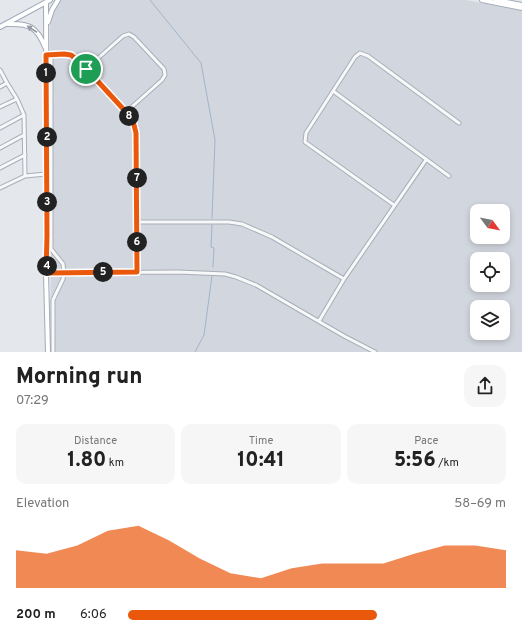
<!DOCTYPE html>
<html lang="en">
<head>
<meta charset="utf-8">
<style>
  :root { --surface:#fff; --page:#f6f6f6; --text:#222; --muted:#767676; --accent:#ea580c }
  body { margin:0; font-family:Overpass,sans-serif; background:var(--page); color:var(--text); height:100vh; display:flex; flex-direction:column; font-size:15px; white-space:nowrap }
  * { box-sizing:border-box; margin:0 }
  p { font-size:13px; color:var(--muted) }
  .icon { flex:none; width:22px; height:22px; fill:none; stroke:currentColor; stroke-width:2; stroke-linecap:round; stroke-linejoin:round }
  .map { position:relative; height:352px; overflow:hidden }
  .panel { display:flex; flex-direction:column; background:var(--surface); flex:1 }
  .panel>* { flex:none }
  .needle { width:26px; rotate:122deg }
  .controls { position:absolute; left:470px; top:204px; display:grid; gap:8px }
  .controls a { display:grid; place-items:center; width:40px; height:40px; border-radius:8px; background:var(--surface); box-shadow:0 2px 6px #0003; font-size:20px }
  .pin { position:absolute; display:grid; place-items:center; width:34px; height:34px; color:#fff; margin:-17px; border:2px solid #fff; border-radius:50%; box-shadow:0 1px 4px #0007 }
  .km { position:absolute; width:20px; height:20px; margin:-10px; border-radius:50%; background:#222; color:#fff; font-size:11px; line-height:20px; text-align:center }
  .round { display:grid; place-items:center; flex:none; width:42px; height:42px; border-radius:12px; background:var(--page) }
  .summary { display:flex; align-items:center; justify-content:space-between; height:68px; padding:0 16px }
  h1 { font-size:22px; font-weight:800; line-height:30px }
  .metrics { display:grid; grid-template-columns:repeat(3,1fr); gap:6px; height:68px; padding:4px 16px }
  .metrics div { display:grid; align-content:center; border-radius:10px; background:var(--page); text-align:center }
  .metrics b { font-size:20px; font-weight:800 }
  .metrics small { font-size:11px; font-weight:400 }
  .metrics p { font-size:11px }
  .chart { height:112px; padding:8px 16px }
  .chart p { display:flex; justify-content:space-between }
  .chart svg { width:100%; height:72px; margin-top:4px; fill:var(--accent); opacity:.7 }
  ul { padding:0 16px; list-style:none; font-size:13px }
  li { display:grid; grid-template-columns:64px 48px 1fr; align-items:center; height:30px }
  li i { height:10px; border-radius:5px; background:var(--accent) }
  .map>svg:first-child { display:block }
  .built { fill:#d2d6de; fill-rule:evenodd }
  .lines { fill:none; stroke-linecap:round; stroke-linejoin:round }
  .stream { stroke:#9fb4cc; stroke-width:1 }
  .minor-casing { stroke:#a9aeb7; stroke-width:5 }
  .major-casing { stroke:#a3abb8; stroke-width:6 }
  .minor { stroke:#f7f8fa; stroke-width:3 }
  .major { stroke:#fff; stroke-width:4 }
  .oneway { fill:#959aa2 }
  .route-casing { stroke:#fff; stroke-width:8 }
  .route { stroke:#ea580c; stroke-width:5 }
</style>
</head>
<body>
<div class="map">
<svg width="522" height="352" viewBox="0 0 522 352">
  <rect width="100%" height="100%" fill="#e4e7ec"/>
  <path class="built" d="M 54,0 L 466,0 L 522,11 L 522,352 L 51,352 L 50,26 ZM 477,211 L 503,211 L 503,237 L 477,237 ZM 477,259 L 503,259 L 503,285 L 477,285 ZM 477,307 L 503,307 L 503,333 L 477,333 Z"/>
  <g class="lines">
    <path class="stream" d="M 150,0 L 201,63 L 215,140 L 212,218
      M 212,225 L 211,247 L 214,248 L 213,267
      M 195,352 L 204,335 L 212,276"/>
    <defs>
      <path id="minor" d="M 50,54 C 59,54 68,53 76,58 L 133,121 L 136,133 L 137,273
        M 51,54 L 51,249 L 63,264 L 64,273 L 63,279 L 53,300 L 53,352
        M 86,69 L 123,36 L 129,34 L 134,37 L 164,69 L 165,75 L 162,80 L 126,112
        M 0,70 L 7,83 L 17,99 L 24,115 L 25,176
        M 0,87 L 7,83
        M 333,91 L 449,176
        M 0,107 L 17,99
        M 0,128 L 24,115
        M 0,148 L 24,135
        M 0,168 L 25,155
        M 0,188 L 25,176 L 46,174
        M 394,205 L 305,142 L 306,133 L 355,57 L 360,53 L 368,56 L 459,123
        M 137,222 L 229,222 L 242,224 L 272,237 L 344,279
        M 46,273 L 178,272 L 225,274 L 236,277 L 256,285 L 344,336 L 375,352
        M 319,321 L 344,279 L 426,160"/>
      <path id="major" d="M 482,0 L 522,8
        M 496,0 L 522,5
        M 46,2 L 47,236 L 46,273 L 48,352
        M 48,22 L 52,10 L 58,0
        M 8,24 C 29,23 37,27 45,47
        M 0,27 L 50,0"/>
    </defs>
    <use href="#minor" class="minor-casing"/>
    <use href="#major" class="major-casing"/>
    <use href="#minor" class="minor"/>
    <use href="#major" class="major"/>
  </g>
  <defs><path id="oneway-solid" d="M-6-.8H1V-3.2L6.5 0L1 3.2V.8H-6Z"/></defs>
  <use class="oneway" href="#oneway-solid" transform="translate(32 29) rotate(-147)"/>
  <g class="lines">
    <defs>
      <path id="route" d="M 64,54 L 71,55 L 81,63 L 126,112 L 133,121 L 136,133 L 137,272 L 46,273 L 47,236 L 46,55 Z"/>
    </defs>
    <use href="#route" class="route-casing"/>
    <use href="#route" class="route"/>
  </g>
</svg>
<div class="controls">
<a><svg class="needle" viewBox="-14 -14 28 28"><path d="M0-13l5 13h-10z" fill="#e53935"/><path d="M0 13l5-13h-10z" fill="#767676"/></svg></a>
<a><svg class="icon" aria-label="locate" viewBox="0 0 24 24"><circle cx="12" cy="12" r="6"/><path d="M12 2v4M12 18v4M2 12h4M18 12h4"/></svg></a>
<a><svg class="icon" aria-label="layers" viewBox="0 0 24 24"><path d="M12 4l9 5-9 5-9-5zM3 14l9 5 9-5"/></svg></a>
</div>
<div class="pin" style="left:86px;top:69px;background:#1e9e55"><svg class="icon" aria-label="arrive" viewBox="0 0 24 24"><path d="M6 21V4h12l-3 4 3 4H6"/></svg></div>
<b class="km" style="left:46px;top:73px">1</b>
<b class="km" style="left:47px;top:137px">2</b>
<b class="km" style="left:47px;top:202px">3</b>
<b class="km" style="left:47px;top:266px">4</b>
<b class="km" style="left:103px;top:272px">5</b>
<b class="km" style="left:137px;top:242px">6</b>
<b class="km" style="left:137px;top:178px">7</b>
<b class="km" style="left:129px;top:116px">8</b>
</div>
<section class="panel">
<div class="summary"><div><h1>Morning run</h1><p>07:29</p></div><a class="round"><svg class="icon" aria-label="share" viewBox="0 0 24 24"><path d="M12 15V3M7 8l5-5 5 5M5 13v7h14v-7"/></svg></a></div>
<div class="metrics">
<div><p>Distance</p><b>1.80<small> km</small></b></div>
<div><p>Time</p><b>10:41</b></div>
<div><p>Pace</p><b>5:56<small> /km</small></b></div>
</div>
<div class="chart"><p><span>Elevation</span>58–69 m</p>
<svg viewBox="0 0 160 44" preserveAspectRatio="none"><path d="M0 44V21L10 23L20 18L30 9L40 6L50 15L60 26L70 35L80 38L90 32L100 29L110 29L120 29L130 23L140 18L150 18L160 21V44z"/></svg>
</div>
<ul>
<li><b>200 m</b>6:06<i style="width:66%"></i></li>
</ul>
</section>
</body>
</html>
